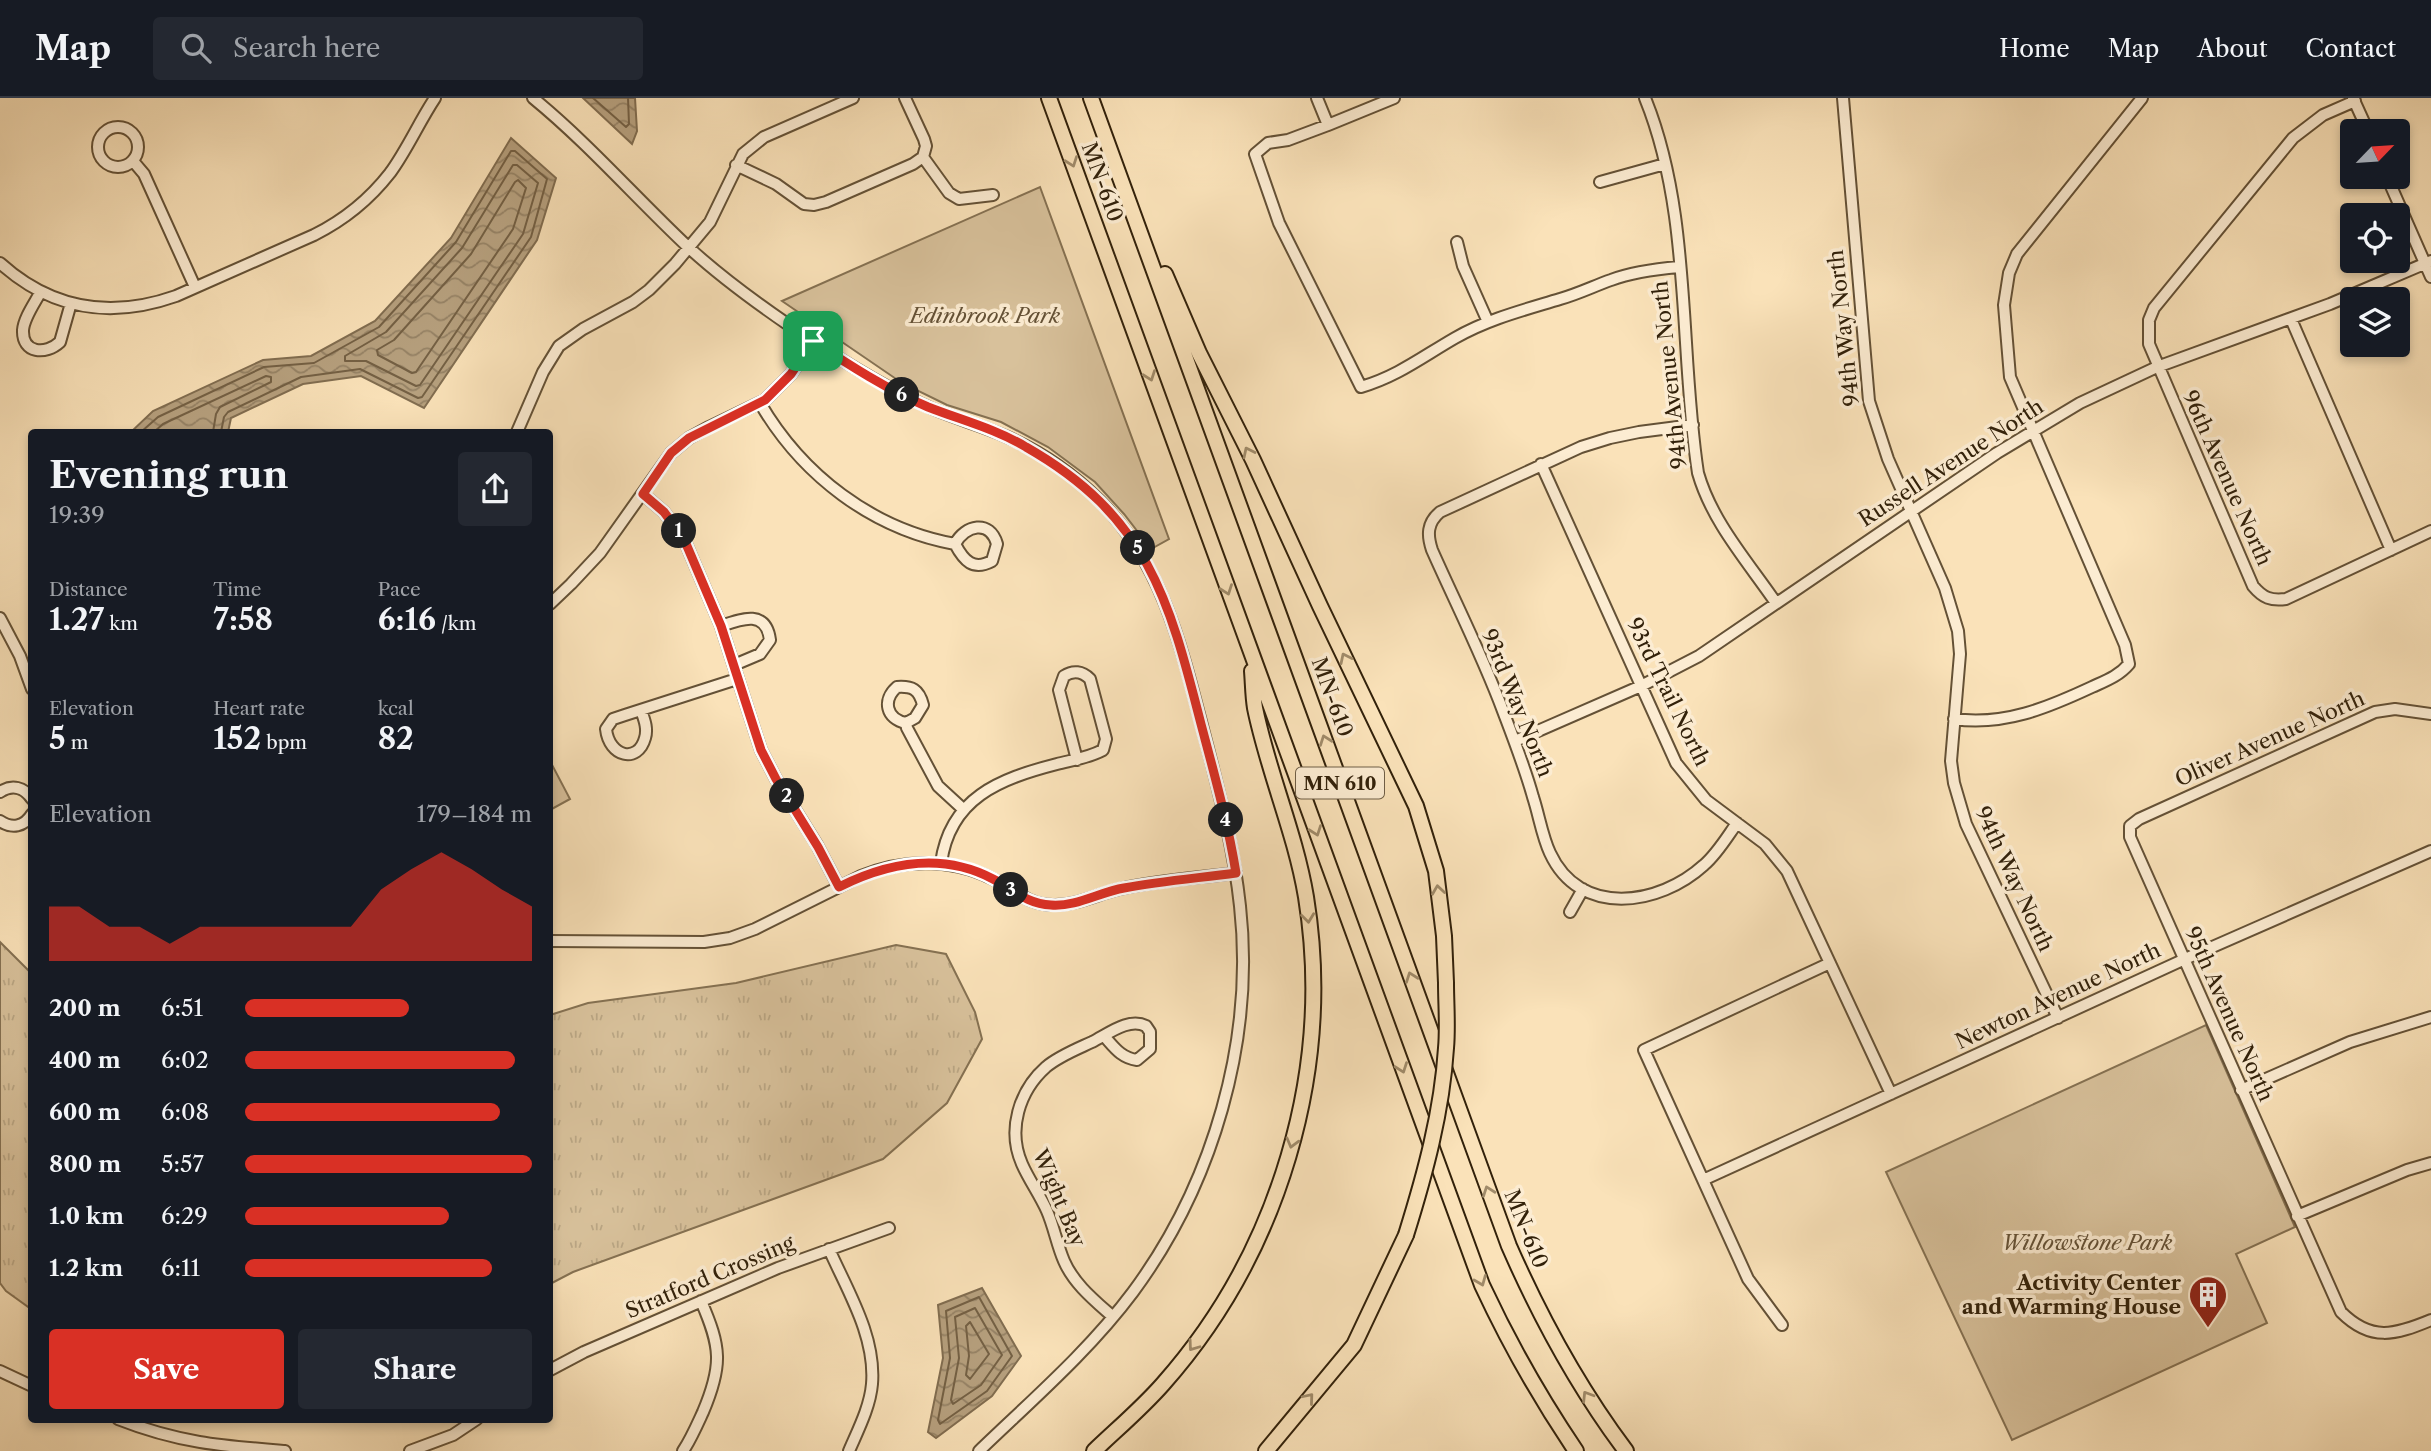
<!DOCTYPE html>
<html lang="en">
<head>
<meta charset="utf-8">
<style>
  :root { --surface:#171b24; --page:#242831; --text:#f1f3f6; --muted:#9ea1a6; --line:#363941; --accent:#d93025 }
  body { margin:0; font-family:"Libre Caslon Text",serif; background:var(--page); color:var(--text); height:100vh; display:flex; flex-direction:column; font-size:26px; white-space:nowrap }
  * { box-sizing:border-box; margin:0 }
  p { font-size:23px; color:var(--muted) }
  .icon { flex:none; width:38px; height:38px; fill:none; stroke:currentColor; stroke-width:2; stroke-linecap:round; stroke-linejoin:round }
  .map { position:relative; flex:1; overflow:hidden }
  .details { position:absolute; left:28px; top:331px; width:525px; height:994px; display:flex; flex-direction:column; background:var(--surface); border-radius:7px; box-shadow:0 4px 10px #0003 }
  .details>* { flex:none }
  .needle { width:46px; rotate:65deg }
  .tools { position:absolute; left:2340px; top:21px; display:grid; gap:14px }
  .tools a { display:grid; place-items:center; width:70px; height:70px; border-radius:7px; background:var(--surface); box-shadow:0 4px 10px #0003; font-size:35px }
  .pin { position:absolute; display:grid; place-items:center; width:60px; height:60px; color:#fff; margin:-30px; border-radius:14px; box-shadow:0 4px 10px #0006 }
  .km { position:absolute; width:35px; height:35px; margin:-18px; border-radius:50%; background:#222; color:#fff; font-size:19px; line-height:35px; text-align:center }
  .round { display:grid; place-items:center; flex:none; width:74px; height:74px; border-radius:7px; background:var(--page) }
  .overview { display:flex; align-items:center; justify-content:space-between; height:119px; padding:0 21px }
  h1 { font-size:38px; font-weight:700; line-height:52px }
  .metrics { display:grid; grid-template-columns:repeat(3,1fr); gap:10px; height:119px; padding:7px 21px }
  .metrics div { display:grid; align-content:center }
  .metrics b { font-size:30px; font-weight:700 }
  .metrics small { font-size:19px; font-weight:400 }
  .metrics p { font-size:19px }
  .chart { height:196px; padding:14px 21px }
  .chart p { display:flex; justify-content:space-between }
  .chart svg { width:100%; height:126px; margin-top:7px; fill:var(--accent); opacity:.7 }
  .button { display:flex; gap:14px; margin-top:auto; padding:14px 21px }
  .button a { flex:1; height:80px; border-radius:7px; background:var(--accent); color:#fff; font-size:28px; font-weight:700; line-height:80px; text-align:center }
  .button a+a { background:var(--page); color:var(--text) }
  ul { padding:0 21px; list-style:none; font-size:23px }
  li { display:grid; grid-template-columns:112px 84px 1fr; align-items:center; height:52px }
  li i { height:18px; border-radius:9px; background:var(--accent) }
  header { display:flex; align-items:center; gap:42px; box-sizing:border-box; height:98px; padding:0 35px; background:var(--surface); border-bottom:2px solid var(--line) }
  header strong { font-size:33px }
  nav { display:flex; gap:38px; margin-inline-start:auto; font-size:24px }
  .search { width:490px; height:63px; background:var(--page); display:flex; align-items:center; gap:18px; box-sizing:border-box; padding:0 24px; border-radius:7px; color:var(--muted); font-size:26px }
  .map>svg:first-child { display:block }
  .grass { fill:url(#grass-tufts); stroke:#857152; stroke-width:2 }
  .park { fill:#d8c19b; stroke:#857152; stroke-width:2 }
  .water { fill:url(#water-waves); stroke:#816d50; stroke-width:2 }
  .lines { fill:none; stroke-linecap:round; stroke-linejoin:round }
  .shore { stroke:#746044; stroke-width:2 }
  .minor-casing { stroke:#645136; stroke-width:14 }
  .highway-casing { stroke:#32210a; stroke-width:18 }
  .minor { stroke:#fcecd2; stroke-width:10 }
  .highway { stroke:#fae2b9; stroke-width:14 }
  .highway-bridge-casing { stroke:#32210a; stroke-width:18; stroke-linecap:butt }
  .highway-bridge { stroke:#fae2b9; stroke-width:14 }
  .oneway { stroke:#a08b6a }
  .route-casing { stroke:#fff; stroke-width:14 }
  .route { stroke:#d93025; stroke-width:9 }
  .labels { text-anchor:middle; stroke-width:7; stroke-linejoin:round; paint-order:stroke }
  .shield { fill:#fcecd2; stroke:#6f5e46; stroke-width:2 }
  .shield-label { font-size:19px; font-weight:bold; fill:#32210a }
  .street-label { font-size:21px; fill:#32210a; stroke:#fcecd2 }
  .park-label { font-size:21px; font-style:italic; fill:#645136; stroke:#fcecd2 }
  .poi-label { font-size:21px; font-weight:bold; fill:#32210a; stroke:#fcecd2; text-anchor:end }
</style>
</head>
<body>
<header>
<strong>Map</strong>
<div class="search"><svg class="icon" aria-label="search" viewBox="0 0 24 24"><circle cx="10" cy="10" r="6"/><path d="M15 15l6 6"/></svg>Search here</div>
<nav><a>Home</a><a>Map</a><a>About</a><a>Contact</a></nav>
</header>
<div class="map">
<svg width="2431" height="1353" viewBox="0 0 2431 1353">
  <defs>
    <pattern id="grass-tufts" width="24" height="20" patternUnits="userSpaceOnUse" patternTransform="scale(1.75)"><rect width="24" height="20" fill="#d8c19b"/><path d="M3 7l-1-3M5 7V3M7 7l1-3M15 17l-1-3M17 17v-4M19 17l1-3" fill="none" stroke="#baa684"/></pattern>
    <pattern id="water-waves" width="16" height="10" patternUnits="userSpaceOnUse" patternTransform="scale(1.75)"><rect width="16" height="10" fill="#b6a07e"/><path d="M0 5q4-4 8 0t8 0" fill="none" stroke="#958265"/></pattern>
  </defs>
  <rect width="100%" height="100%" fill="#fae2b9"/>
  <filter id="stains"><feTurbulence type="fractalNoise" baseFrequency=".00286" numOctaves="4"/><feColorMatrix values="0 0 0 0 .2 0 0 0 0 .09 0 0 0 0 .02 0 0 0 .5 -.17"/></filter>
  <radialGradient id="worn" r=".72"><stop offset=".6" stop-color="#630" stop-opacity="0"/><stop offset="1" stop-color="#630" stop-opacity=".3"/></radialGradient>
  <path class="grass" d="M 0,844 L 31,875 L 31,1211 L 6,1193 L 0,1185 Z
    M 896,847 L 946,856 L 975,914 L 982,941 L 947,1005 L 883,1061 L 573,1174 L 550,1186 L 550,917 L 588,905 L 736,885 Z"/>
  <path class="park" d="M 1040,89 L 1169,441 L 1151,451 L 1124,416 L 1095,384 L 1048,349 L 1001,324 L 947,307 L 902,285 L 782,203 Z
    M 550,663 L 570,701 L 550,712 Z
    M 2206,927 L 2295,1129 L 2236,1156 L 2267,1225 L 2012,1342 L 1886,1074 Z"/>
  <path class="water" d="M 583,0 L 635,0 L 637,33 L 632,46 Z
    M 511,40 L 556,80 L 537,142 L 424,310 L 361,278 L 303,286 L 231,320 L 228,334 L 131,334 L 153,313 L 263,262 L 311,258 L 375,223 L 451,140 Z
    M 982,1190 L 1021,1258 L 992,1298 L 936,1340 L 928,1334 L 943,1260 L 938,1207 Z"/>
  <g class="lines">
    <path class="shore" d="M 593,0 L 626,29 L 629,26 L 628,0
      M 513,67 L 517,67 L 538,85 L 523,136 L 420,287 L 416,288 L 366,263 L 345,263 L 345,258 L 386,234 L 462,150 Z
      M 518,82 L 526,90 L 513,131 L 416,274 L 412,275 L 378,257 L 377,252 L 394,242 L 471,156 L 515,84 Z
      M 141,334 L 158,319 L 264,269 L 314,265 L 379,229 L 456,144 L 511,53 L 515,53 L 547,81 L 531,139 L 422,299 L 418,300 L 360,271 L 301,279 L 228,314 L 224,319 L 221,334
      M 154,334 L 163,326 L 266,278 L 271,279 L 271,284 L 220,309 L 216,316 L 213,334
      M 979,1199 L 1012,1258 L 987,1293 L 940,1326 L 938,1322 L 950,1260 L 946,1213 Z
      M 975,1210 L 1002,1257 L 981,1287 L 953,1306 L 951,1302 L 959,1260 L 955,1219 Z
      M 970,1224 L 989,1256 L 970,1281 L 966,1277 L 969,1258 L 966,1228 Z"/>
    <defs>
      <path id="minor" d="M 533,0 C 588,45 635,99 687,148 C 726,184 770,215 814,244 C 849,267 885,289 922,306 C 949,319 978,326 1005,338 C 1040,353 1073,376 1100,403 C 1165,469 1183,556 1206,643 C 1220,698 1234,752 1240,808 C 1255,942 1213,1086 1133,1194 C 1089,1253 1032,1302 979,1353
        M 1317,0 L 1328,27
        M 1394,0 L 1328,27 L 1288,42 L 1268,45 L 1255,56 L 1279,125 L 1361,289 C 1398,278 1422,259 1455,240 C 1488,221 1524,212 1560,201 C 1578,196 1594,188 1611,182 C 1632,174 1656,171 1679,169
        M 1645,0 C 1692,115 1679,253 1698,375 C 1712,424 1748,464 1776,505
        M 1843,0 L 1869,303 L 1888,361 L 1945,490 L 1958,533 L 1960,556 L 1951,663 L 1954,685 L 1966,726 L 2058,920
        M 2353,0 L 2368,33
        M 2355,3 L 2323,17 L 2293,40 L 2154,210 L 2149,222 L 2149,246 L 2253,488 C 2263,500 2271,503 2286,501 L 2431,433
        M98 49a20 20 0 1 1 40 0a20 20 0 1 1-40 0Z
        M 923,59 L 949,95 L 959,101 L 993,97
        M 133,63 L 144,76 L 195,189
        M 736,67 L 776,86 L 804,106 L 814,107 L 826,104 L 913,66 L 923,59 L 926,48 L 924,41 L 905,0
        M 2387,79 L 2431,179
        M 1600,84 L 1665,66
        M 1457,144 L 1463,168 L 1488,224
        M 0,165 C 52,212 111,221 176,198 L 314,137 C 344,122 369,102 390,75 C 407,52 419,24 435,0
        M 40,195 C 34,206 24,220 23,232 C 22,256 46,257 60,244 L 71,205
        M 2291,221 L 2391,452
        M 760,305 C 802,377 872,431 955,446 C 964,463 973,473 992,463 L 997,446 C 990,421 965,427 955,446
        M 1693,327 L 1639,334 L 1610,340 L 1581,349 L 1440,414 C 1427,425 1427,437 1432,452 C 1456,506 1483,559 1503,613 C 1514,642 1525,670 1533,699 C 1539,717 1542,738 1550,755 C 1580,820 1659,808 1704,767 C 1717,756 1727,739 1737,725
        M 517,334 L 543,274 L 559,248 L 583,231 L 633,204 L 649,192 L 675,166 L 710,124 L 743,56 L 764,39 L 853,0
        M 1541,366 L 1676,665 L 1706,702 L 1765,746 L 1787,773 L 1891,996
        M 643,396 L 664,414 L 684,441 L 721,528 L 761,652 L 776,681 L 817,747 L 839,789
        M 550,506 L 571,486 L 600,455 L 671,355 L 689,340 L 709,329 L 765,302 L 791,276 L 813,243
        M 0,520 L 20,558 L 32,591
        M 721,528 C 741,521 766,511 770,542 L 760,556 L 734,567
        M 641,612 C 644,621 648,630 645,640 C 638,666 609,659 606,631 L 613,621 L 625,617 L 737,581
        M 2431,616 L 2395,611 L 2375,614 L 2139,721 L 2130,728 L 2130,739 L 2341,1214 C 2371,1244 2395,1237 2431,1222
        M 1954,621 C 2004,628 2047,610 2092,589 C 2105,583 2119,578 2129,566 L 2125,547 L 2010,279 L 2004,207 L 2009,175 L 2017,156 L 2142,0
        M 906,625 C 886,621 882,602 897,589 C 912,588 919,591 923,607 L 915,620 L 906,625 L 907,630 L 938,688 L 963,711
        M 1515,643 L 1641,588 L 1699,558 L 1997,355 L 2080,305 L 2157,269 L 2330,206 L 2431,163
        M 0,694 C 12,686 24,689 32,701
        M 0,723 C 12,731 24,729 32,716
        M 941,765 C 950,700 999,681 1057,666 C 1073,662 1088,660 1103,652 L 1106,641 L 1090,581 C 1082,573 1073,572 1064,578 L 1059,592 L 1077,662
        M 1570,814 L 1583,791
        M 550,843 L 704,844 L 730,840 L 755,831 L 861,778 C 906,760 957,760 1000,785 C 1017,795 1032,807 1053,807 C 1075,808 1098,796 1120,791 C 1158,782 1198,780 1236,775
        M 1104,938 C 1114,949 1121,960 1137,962 L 1150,951 L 1150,934 L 1146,928 C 1129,919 1108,936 1092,944 C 1077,951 1059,958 1046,969 C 1019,993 1007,1032 1022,1066 C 1029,1082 1040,1097 1047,1113 C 1054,1129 1057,1147 1064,1163 C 1074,1186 1094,1202 1113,1219
        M 2241,992 L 2350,944 L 2431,919
        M 1703,1082 L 2185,861 L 2431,753
        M 2297,1118 L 2407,1072 L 2431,1065
        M 829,1151 C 847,1192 876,1238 872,1286 C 870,1309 858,1332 849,1353
        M 1782,1227 L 1748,1181 L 1644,952 L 1830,865
        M 550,1272 L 584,1254 L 778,1170 L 889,1130
        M 0,1273 L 32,1288
        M 118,1321 C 179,1345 222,1348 285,1353
        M 410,1353 L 453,1337 L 477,1321
        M 683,1353 C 691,1341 697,1327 703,1314 C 723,1267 721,1249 701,1203"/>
      <path id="highway" d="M 1049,0 L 1482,1187 C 1509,1245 1540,1300 1576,1353
        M 1091,0 L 1509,1148 C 1541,1221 1578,1289 1626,1353
        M 1165,176 L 1199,255 L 1253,362 L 1320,508 L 1416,708 L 1436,773 L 1444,838 L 1446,885
        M 1094,1353 C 1117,1331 1142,1310 1163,1286 C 1279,1155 1334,972 1306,799 C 1295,734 1268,674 1255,610 C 1253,598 1253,585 1252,573
        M 1266,1353 L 1354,1247 L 1406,1137"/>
    </defs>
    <use href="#minor" class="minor-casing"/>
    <use href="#highway" class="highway-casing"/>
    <use href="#minor" class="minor"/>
    <use href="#highway" class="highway"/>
    <defs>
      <path id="highway-bridge" d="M 1406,1137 C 1425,1076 1442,1014 1446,950 C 1448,929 1446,906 1446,885"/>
    </defs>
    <use href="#highway-bridge" class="highway-bridge-casing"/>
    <use href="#highway-bridge" class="highway-bridge"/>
  </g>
  <defs><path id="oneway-chevron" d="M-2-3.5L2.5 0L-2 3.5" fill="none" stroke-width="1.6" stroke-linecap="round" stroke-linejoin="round" transform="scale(1.75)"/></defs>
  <g class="oneway">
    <use href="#oneway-chevron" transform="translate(1072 64) rotate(70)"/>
    <use href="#oneway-chevron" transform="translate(1150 278) rotate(70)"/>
    <use href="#oneway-chevron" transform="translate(1248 354) rotate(-116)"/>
    <use href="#oneway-chevron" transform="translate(1227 492) rotate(70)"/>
    <use href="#oneway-chevron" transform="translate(1345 560) rotate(-116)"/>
    <use href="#oneway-chevron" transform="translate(1325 642) rotate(-110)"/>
    <use href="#oneway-chevron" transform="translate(1316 733) rotate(70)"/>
    <use href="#oneway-chevron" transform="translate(1438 792) rotate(-98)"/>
    <use href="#oneway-chevron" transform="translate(1308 820) rotate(83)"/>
    <use href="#oneway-chevron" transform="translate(1411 879) rotate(-110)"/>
    <use href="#oneway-chevron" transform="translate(1402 970) rotate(70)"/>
    <use href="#oneway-chevron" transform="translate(1292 1045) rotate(105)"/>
    <use href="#oneway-chevron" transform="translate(1488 1093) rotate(-110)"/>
    <use href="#oneway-chevron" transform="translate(1481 1183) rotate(68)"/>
    <use href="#oneway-chevron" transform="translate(1193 1248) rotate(126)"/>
    <use href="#oneway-chevron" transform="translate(1587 1298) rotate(-122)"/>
    <use href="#oneway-chevron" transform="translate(1309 1300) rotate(-50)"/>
  </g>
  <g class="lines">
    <defs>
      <path id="route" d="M 813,243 C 849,267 888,292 928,309 C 961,322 996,331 1026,349 C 1147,418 1169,500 1201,626 C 1214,675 1228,725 1236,775 C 1199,780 1161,783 1124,790 C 1100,794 1076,809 1051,807 C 1028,806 1013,792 993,781 C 942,754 889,764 839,789 L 818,749 L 776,681 L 761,652 L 721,528 L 684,441 L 664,414 L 643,396 L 671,355 L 689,340 L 765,302 L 791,276 Z"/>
    </defs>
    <use href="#route" class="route-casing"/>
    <use href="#route" class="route"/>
  </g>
  <defs>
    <symbol id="building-pin" viewBox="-11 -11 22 30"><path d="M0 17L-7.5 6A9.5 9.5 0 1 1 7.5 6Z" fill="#8f2418" stroke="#fcecd2"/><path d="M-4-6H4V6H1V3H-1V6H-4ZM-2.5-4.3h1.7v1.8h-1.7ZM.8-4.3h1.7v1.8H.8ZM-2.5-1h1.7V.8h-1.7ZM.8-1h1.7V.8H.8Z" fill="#fff"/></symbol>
  </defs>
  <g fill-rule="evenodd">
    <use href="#building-pin" x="2186" y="1175" width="44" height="60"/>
  </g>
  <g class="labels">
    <rect class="shield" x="1296" y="669.5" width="88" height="31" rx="5"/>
    <g class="shield-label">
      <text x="1340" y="692">MN 610</text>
    </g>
    <g class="street-label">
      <text transform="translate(1102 84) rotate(70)" y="7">MN-610</text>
      <text transform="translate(1844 230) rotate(-96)" y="7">94th Way North</text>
      <text transform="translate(1670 277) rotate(-96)" y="7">94th Avenue North</text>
      <text transform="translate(1951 365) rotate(-33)" y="7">Russell Avenue North</text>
      <text transform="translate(2227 380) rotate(66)" y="7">96th Avenue North</text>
      <text transform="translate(1668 594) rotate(64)" y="7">93rd Trail North</text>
      <text transform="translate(1332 599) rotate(70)" y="7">MN-610</text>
      <text transform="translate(1517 605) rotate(68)" y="7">93rd Way North</text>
      <text transform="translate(2270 641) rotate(-24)" y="7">Oliver Avenue North</text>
      <text transform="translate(2014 781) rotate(65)" y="7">94th Way North</text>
      <text transform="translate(2058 898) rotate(-25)" y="7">Newton Avenue North</text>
      <text transform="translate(2229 916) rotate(66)" y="7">95th Avenue North</text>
      <text transform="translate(1059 1100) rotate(67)" y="7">Wight Bay</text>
      <text transform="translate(1526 1131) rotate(68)" y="7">MN-610</text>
      <text transform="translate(710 1179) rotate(-23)" y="7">Stratford Crossing</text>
    </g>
    <g class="park-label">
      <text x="985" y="225">Edinbrook Park</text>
      <text x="2087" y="1152">Willowstone Park</text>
    </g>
    <g class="poi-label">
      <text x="2181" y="1192">Activity Center<tspan x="2181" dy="24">and Warming House</tspan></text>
    </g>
  </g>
  <rect width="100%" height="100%" filter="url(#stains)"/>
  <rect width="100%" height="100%" fill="url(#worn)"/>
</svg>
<div class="tools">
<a><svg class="needle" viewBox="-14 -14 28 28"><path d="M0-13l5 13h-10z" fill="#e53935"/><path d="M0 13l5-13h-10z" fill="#9ea1a6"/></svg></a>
<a><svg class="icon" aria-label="locate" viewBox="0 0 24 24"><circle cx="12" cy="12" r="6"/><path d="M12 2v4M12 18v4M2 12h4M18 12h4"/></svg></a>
<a><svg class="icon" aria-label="layers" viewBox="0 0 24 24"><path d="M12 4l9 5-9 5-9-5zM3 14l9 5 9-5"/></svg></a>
</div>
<div class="pin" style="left:813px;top:243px;background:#1e9e55"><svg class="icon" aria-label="arrive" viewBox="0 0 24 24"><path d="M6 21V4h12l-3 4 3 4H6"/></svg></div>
<b class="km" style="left:679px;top:433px">1</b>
<b class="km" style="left:787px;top:698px">2</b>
<b class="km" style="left:1011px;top:792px">3</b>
<b class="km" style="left:1226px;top:722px">4</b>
<b class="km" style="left:1138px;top:450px">5</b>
<b class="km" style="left:902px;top:297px">6</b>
<section class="details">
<div class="overview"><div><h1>Evening run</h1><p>19:39</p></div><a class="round"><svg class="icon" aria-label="share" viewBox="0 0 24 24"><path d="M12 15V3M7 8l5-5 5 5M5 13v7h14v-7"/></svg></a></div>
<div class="metrics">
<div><p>Distance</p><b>1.27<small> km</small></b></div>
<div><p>Time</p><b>7:58</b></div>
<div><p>Pace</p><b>6:16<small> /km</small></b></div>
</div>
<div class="metrics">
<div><p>Elevation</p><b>5<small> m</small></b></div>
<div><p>Heart rate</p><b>152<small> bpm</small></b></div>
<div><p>kcal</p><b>82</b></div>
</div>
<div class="chart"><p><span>Elevation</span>179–184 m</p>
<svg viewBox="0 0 160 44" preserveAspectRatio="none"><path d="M0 44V25L10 25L20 32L30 32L40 38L50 32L60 32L70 32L80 32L90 32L100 32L110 19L120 12L130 6L140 12L150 19L160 25V44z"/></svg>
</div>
<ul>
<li><b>200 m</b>6:51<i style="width:57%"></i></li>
<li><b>400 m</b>6:02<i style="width:94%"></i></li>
<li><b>600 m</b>6:08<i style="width:89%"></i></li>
<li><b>800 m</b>5:57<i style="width:100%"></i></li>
<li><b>1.0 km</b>6:29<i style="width:71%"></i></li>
<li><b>1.2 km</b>6:11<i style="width:86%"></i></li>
</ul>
<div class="button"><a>Save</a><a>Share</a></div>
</section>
</div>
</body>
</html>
